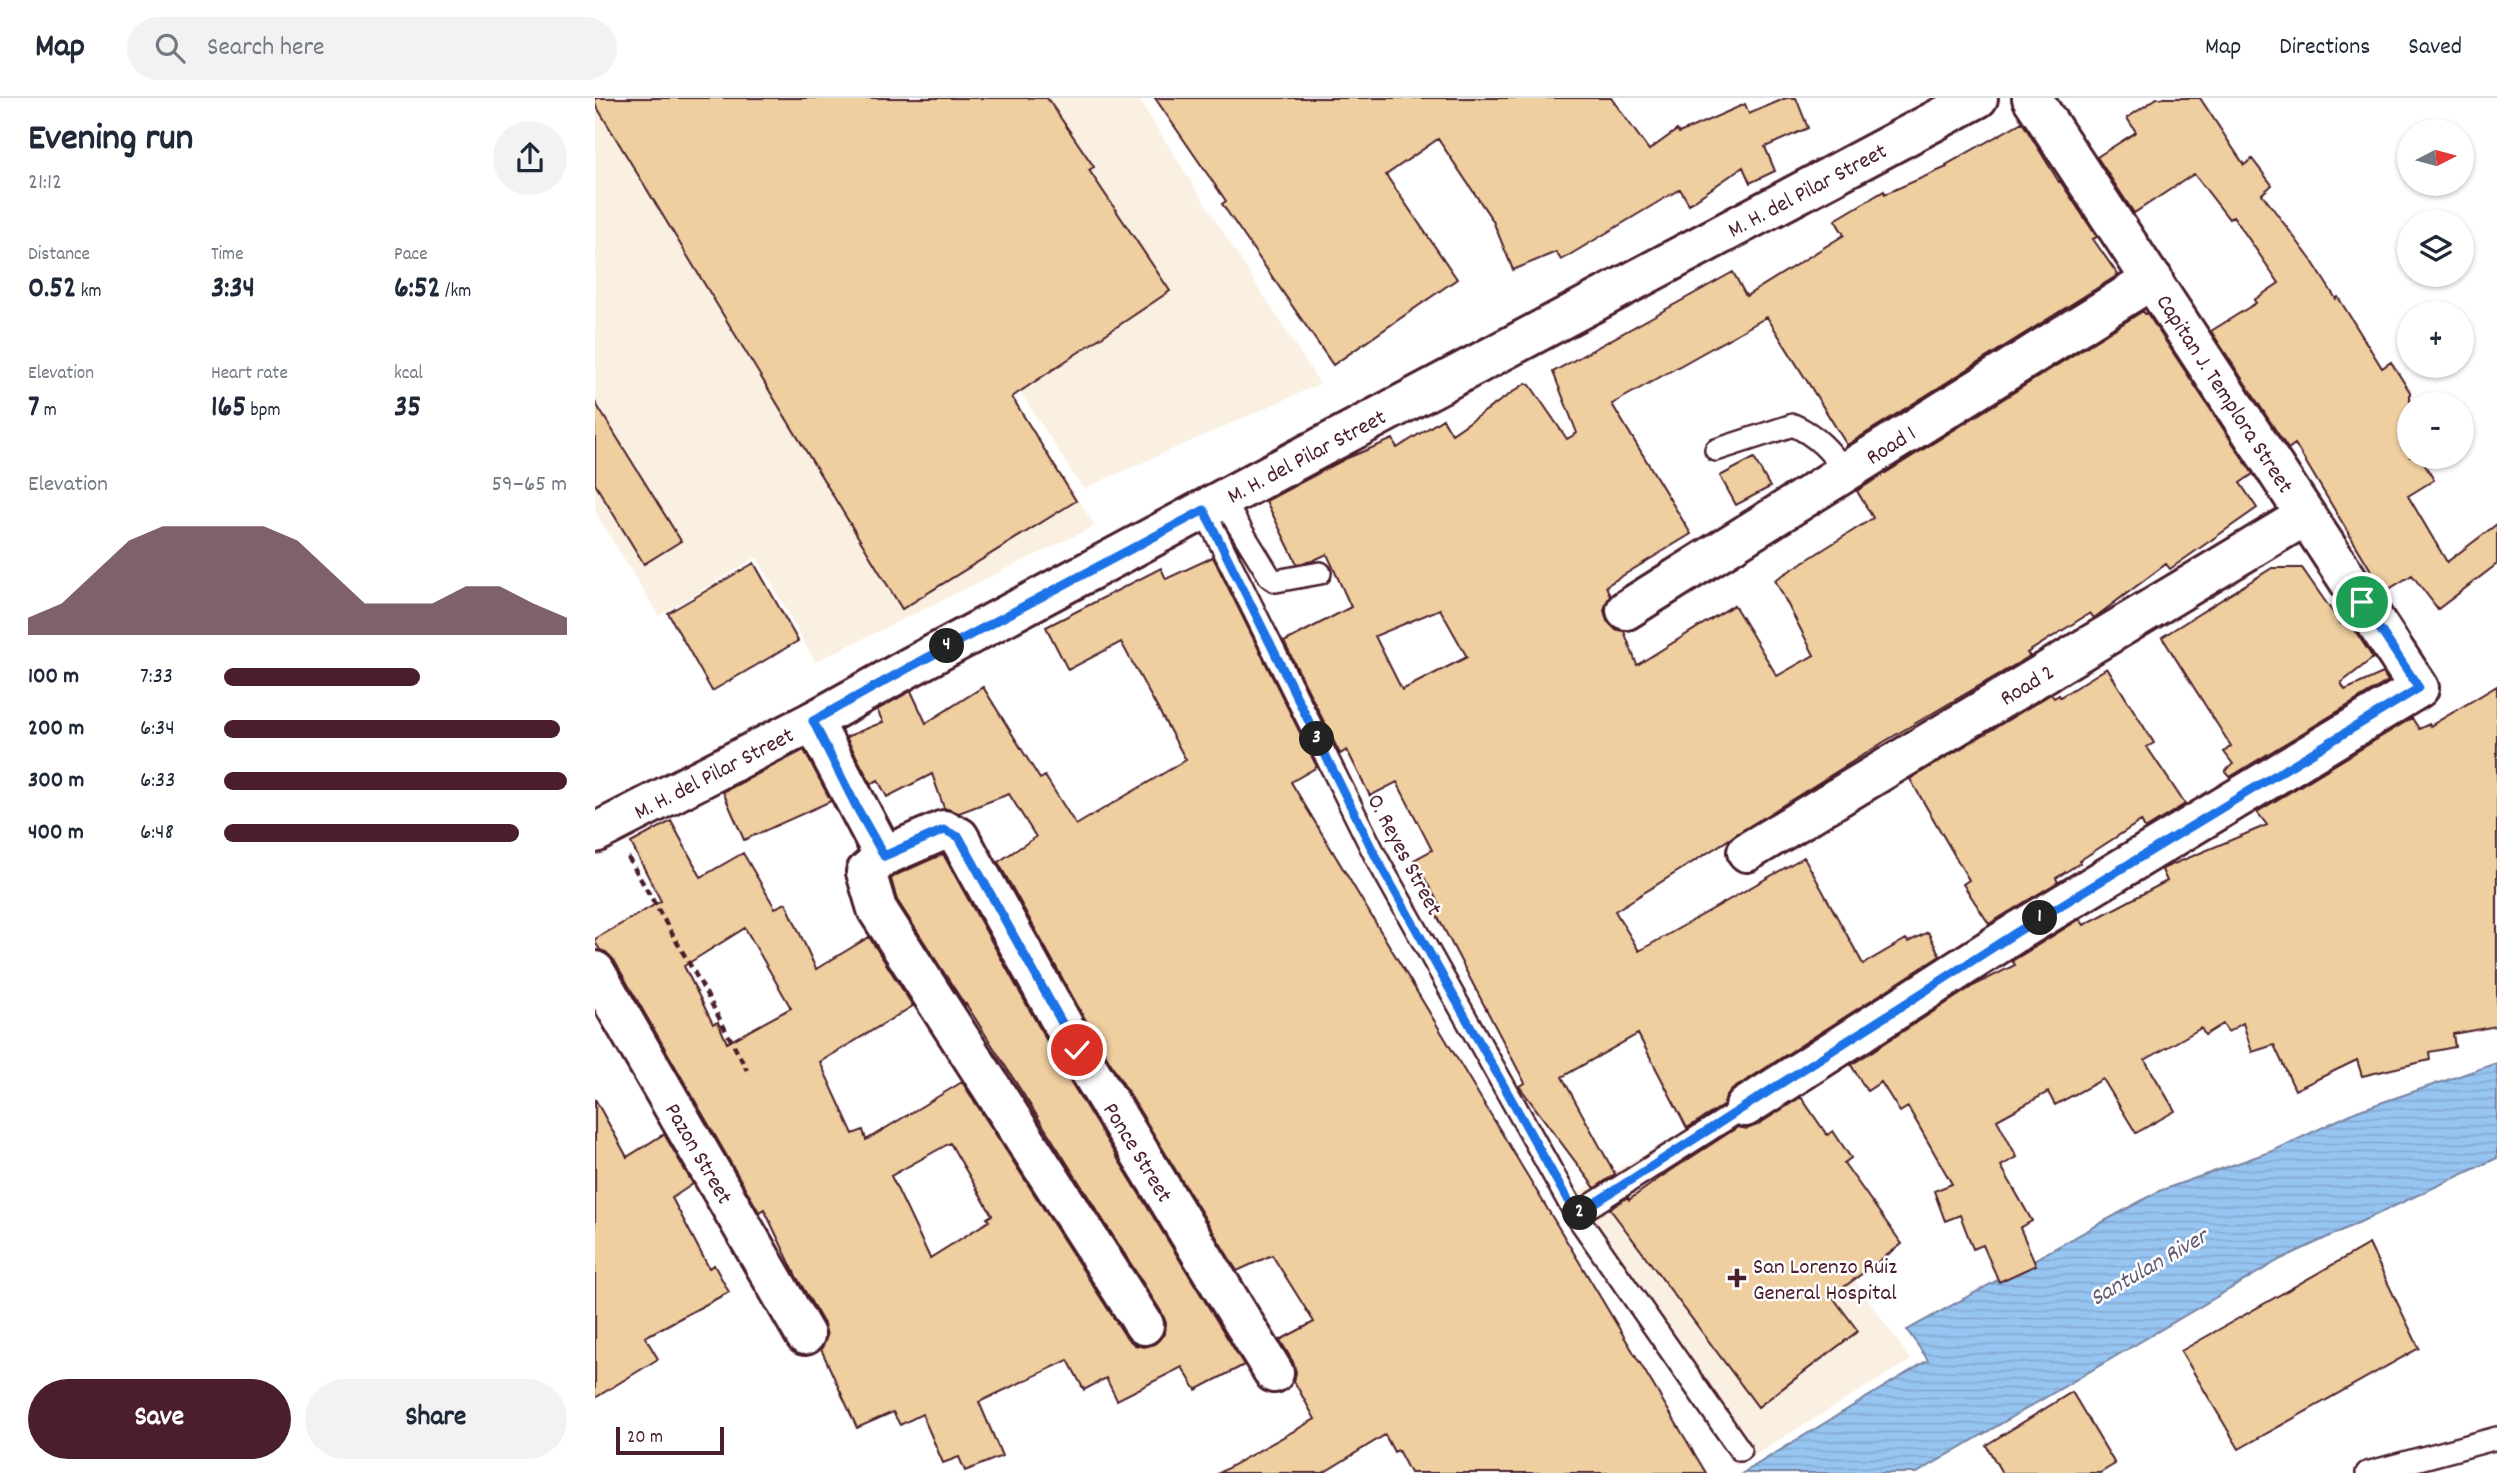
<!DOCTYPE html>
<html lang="en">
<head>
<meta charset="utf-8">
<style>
  :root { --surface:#fff; --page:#f2f2f3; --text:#1f2937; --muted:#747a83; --line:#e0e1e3; --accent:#4a1f2b }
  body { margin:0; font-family:Dekko,sans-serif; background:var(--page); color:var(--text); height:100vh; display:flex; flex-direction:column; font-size:26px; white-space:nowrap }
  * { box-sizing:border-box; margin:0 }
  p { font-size:23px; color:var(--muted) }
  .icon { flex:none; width:38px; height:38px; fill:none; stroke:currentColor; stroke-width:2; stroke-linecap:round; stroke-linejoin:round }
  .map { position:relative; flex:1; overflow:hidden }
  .details { display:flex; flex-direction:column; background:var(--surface); width:595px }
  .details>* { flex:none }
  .needle { width:46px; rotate:84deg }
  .tools { position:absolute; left:1802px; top:21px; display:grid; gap:14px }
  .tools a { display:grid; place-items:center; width:77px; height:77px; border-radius:50%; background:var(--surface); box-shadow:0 2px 5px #0004; font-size:35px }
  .scale { position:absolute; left:21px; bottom:18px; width:108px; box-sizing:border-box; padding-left:7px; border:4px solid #4a1f2b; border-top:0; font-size:19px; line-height:24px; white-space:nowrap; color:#4a1f2b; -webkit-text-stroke:5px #fff; paint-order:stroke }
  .pin { position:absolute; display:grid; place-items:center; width:60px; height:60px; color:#fff; margin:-30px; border:4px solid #fff; border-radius:50%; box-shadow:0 2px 7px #0007 }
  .km { position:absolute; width:35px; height:35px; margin:-18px; border-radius:50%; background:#222; color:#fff; font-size:19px; line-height:35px; text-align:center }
  .round { display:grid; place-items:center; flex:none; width:74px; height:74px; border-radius:37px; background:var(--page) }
  .overview { display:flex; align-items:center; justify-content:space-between; height:119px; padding:0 28px }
  h1 { font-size:38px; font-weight:700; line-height:52px }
  .figures { display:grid; grid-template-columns:repeat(3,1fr); gap:10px; height:119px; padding:7px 28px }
  .figures div { display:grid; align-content:center }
  .figures b { font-size:30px; font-weight:700 }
  .figures small { font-size:19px; font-weight:400 }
  .figures p { font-size:19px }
  .chart { height:196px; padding:14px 28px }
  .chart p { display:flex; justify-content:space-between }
  .chart svg { width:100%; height:126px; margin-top:7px; fill:var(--accent); opacity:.7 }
  .cta { display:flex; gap:14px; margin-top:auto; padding:14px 28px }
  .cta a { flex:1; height:80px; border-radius:42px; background:var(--accent); color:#fff; font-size:28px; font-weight:700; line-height:80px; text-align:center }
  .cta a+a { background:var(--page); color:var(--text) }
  ul { padding:0 28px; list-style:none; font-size:23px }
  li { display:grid; grid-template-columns:112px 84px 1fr; align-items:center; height:52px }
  li i { height:18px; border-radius:9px; background:var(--accent) }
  header { display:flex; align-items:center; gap:42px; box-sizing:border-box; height:98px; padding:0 35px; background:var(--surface); border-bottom:2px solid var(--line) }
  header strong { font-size:33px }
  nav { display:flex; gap:38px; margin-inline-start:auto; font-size:24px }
  .search { width:490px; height:63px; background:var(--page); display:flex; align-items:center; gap:18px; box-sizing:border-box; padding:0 24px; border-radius:38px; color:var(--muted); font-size:26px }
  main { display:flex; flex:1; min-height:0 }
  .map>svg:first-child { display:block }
  .built { fill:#faf0e2 }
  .water { fill:url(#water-rules); stroke:#7883a2; stroke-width:2 }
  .building { fill:#efcea0; stroke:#4a1f2b; stroke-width:2; fill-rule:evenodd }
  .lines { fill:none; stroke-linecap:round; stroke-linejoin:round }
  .lane-casing { stroke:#4a1f2b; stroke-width:26 }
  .street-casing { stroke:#4a1f2b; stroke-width:44 }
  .secondary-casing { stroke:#4a1f2b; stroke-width:44 }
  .path { stroke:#4a1f2b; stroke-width:4.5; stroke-dasharray:7 5; stroke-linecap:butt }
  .lane { stroke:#fff; stroke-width:21 }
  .street { stroke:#fff; stroke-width:38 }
  .secondary { stroke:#fff; stroke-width:38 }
  .route-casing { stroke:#fff; stroke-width:14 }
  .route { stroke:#1a73e8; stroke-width:9 }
  .poi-dot { fill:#4a1f2b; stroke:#fff; stroke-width:2.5 }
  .labels { text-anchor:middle; stroke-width:5; stroke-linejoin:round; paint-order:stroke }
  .street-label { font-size:23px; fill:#4a1f2b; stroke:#fff }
  .poi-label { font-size:23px; fill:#4a1f2b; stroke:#fff; text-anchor:start }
  .water-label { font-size:24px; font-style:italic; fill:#655971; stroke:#fff }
</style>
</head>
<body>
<header>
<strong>Map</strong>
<div class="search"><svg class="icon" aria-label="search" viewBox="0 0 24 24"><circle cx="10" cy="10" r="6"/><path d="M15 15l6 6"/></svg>Search here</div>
<nav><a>Map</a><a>Directions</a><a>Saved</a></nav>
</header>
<main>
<section class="details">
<div class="overview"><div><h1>Evening run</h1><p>21:12</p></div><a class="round"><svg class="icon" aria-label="share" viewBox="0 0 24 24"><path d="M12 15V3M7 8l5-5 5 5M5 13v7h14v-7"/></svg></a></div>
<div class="figures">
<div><p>Distance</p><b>0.52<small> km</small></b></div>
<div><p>Time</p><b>3:34</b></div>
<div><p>Pace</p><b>6:52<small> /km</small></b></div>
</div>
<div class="figures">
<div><p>Elevation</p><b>7<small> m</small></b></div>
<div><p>Heart rate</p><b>165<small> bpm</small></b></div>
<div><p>kcal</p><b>35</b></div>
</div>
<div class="chart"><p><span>Elevation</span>59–65 m</p>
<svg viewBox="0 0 160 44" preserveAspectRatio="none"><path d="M0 44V38L10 33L20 22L30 11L40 6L50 6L60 6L70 6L80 11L90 22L100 33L110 33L120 33L130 27L140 27L150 33L160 38V44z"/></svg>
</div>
<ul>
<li><b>100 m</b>7:33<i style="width:57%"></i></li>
<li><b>200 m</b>6:34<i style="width:98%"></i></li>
<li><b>300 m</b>6:33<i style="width:100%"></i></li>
<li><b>400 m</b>6:48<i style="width:86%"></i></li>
</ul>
<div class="cta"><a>Save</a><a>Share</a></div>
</section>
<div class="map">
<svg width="1902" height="1375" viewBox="0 0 1902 1375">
  <defs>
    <pattern id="water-rules" width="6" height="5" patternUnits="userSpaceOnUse" patternTransform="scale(1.75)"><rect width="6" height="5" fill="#97c5f2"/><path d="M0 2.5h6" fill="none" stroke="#84a9d0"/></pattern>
  </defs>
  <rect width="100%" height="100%" fill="#fff"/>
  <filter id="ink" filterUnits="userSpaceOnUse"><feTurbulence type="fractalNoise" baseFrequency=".0143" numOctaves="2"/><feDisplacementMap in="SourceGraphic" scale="14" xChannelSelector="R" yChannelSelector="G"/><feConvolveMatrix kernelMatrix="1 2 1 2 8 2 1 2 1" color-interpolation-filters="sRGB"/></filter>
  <g filter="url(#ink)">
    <path class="built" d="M 0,0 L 225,0 L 500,428 L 220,564 L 162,459 L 64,518 L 0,414 Z
      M 234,0 L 543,0 L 725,286 L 488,391 Z
      M 1136,1007 L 1316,1262 L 1141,1368 L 974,1099 Z"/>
    <path class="water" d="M 1902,965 L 1902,1060 L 1686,1161 L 1322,1375 L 1148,1375 L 1333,1262 L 1312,1232 L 1564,1093 L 1680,1052 L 1762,1013 Z"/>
    <path class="building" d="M 0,0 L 452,0 L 499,69 L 494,72 L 575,193 L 417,299 L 481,403 L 307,511 L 0,6 Z
      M 560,0 L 1016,0 L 1054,52 L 1082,32 L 1084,35 L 1150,6 L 1154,16 L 1191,0 L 1201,0 L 1213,30 L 1170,49 L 1180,73 L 1155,85 L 1148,69 L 1094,106 L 1085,91 L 966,162 L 961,154 L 918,172 L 898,123 L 843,41 L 791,77 L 862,181 L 738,267 L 627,106 L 631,103 Z
      M 1562,0 L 1605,0 L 1649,67 L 1657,61 L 1677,87 L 1667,96 L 1717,163 L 1741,201 L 1743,199 L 1787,270 L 1796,264 L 1815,294 L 1815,359 L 1825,359 L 1839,382 L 1813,398 L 1852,464 L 1902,426 L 1902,466 L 1843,511 L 1817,477 L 1789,494 L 1700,346 L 1693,351 L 1616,233 L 1661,205 L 1659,202 L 1684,185 L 1638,118 L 1634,121 L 1599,76 L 1539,115 L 1502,59 L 1541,34 L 1532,20 Z
      M 1427,24 L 1464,84 L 1465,83 L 1502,139 L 1498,141 L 1523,177 L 1252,347 L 1172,219 L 1017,306 L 1096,436 L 1011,488 L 1015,498 L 1009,512 L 1012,523 L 1020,531 L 1029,533 L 1042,567 L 1139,507 L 1182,578 L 1219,557 L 1180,482 L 1278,420 L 1262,393 L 1548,213 L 1550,216 L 1552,215 L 1658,376 L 1645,385 L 1662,410 L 1575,471 L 1571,466 L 1499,520 L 1495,515 L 1432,555 L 1435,558 L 1292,642 L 1020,813 L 1044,853 L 1209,759 L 1268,866 L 1311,841 L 1313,844 L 1333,834 L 1345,858 L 1138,991 L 1131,998 L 1129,1007 L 1092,1030 L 1043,936 L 967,979 L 1020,1076 L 1000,1090 L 924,988 L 930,985 L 838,810 L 844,806 L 819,762 L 837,752 L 802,684 L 775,698 L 752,652 L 745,656 L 689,544 L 756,509 L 732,456 L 717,463 L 702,466 L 671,403 L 750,361 L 798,341 L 802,350 L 848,321 L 857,336 L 931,285 L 935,287 L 972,341 L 982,335 L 958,274 L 1138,174 L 1151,198 L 1249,137 L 1240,122 L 1289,93 L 1290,96 L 1352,69 L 1351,67 ZM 845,511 L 872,559 L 807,592 L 780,538 Z
      M 0,304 L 86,443 L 49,466 L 0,386 Z
      M 1159,360 L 1175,389 L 1141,407 L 1125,378 Z
      M 618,459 L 722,669 L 696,684 L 1111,1375 L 815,1375 L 803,1352 L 799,1354 L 790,1337 L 728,1375 L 624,1375 L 720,1321 L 699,1283 L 701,1274 L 698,1264 L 685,1242 L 719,1224 L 677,1157 L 642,1173 L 501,941 L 403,764 L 441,739 L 414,696 L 364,715 L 349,710 L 337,676 L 292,699 L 283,682 L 276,686 L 251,639 L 288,624 L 282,612 L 316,593 L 331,625 L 388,589 L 445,681 L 450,678 L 481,727 L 591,662 L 526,544 L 473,572 L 451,529 L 566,470 L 571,481 Z
      M 159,465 L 203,543 L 117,593 L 73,515 Z
      M 1677,470 L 1707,470 L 1746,526 L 1753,522 L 1778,560 L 1746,585 L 1750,592 L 1788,575 L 1793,583 L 1635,679 L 1630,673 L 1638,666 L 1629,654 L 1636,648 L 1567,539 Z
      M 1512,570 L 1559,645 L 1552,649 L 1590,706 L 1550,731 L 1546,723 L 1484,763 L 1485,765 L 1461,780 L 1463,784 L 1394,826 L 1368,786 L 1374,782 L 1315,681 L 1456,596 L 1459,600 L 1464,597 L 1465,599 Z
      M 1902,588 L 1902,928 L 1858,936 L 1860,949 L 1834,954 L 1835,962 L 1767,978 L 1762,962 L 1700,992 L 1679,947 L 1657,954 L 1648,925 L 1633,934 L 1628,926 L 1610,937 L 1606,930 L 1550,962 L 1580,1013 L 1541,1035 L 1508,981 L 1460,1007 L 1453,994 L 1402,1022 L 1422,1059 L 1406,1068 L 1437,1123 L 1425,1130 L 1441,1167 L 1404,1184 L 1388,1147 L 1378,1151 L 1365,1117 L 1350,1123 L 1339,1093 L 1357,1086 L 1313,1009 L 1305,1014 L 1286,984 L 1272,993 L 1256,967 L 1378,888 L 1420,867 L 1417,863 L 1485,821 L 1489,827 L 1572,783 L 1567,772 L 1569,770 L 1672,727 L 1662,714 L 1817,620 L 1824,631 L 1834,626 L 1835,628 Z
      M 209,652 L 236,703 L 149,742 L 128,694 Z
      M 76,723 L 106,779 L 148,755 L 180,810 L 191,805 L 221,871 L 274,839 L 318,908 L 225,964 L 258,1036 L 268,1032 L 271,1042 L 367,984 L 531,1239 L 540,1247 L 549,1249 L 560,1246 L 569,1236 L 571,1225 L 567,1215 L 371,906 L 370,907 L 302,802 L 296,781 L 301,777 L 348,756 L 463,963 L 649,1267 L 601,1292 L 587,1269 L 522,1302 L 511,1280 L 489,1292 L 473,1262 L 384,1304 L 407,1358 L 370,1373 L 364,1359 L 348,1365 L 327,1316 L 305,1327 L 298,1314 L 262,1330 L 226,1251 L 232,1238 L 229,1226 L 201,1178 L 169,1111 L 164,1114 L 19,862 L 11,854 L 5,852 L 0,844 L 0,841 L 66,803 L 36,745 ZM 150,830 L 196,910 L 132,945 L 123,924 L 118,926 L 89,868 ZM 355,1045 L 397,1117 L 392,1120 L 394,1123 L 335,1160 L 296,1078 Z
      M 1206,999 L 1232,1037 L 1238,1033 L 1256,1060 L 1249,1065 L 1307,1146 L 1237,1198 L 1263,1233 L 1163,1309 L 1015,1111 L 1033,1099 L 1034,1102 L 1066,1079 L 1143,1029 L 1152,1031 L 1162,1027 Z
      M 0,1001 L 32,1059 L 69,1036 L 98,1086 L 77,1100 L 114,1170 L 119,1167 L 134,1194 L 50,1239 L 63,1261 L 0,1300 Z
      M 1774,1146 L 1824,1250 L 1644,1351 L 1586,1253 Z
      M 1477,1294 L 1520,1366 L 1505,1375 L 1407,1375 L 1391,1347 Z"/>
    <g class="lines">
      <defs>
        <path id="lane" d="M 1121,352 L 1198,327 C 1221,337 1236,353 1250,374
          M 627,401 L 675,479 L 681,483 L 725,475
          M 609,412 L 782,761 L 981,1117 L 1145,1352
          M 981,1117 L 1150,1009
          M 1772,1375 L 1902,1340"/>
        <g id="street">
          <path id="s1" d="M 1031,512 L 1558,181"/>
          <path id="s2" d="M 218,623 L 289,758 L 349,732 L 364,739 L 482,952 L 679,1275"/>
          <path id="s3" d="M 1152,754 L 1710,418"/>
          <path d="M 289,758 L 271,774 L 282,811 L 549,1227"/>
          <path id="s4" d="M 0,873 L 210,1237"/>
          <path d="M 1150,1009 L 1422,834 L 1824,590 L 1437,0"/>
        </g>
        <g id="secondary">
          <path id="s5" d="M 0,735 L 218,623 L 315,569 L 649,390 L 1383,0"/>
        </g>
      </defs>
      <use href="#lane" class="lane-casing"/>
      <use href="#street" class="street-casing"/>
      <use href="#secondary" class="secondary-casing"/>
      <path class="path" d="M 33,759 L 106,886 L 152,972"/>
      <use href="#lane" class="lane"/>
      <use href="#street" class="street"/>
      <use href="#secondary" class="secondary"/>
    </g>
  </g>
  <g class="lines" filter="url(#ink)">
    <defs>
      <path id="route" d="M 482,952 L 364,739 L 349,732 L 289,758 L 262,710 L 218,623 L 315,569 L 609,412 L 782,761 L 981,1117 L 1422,834 L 1824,590 L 1767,504"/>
    </defs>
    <use href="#route" class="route-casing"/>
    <use href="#route" class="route"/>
  </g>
  <path class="poi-dot" d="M1138.5 1169.5h7v7h7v7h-7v7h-7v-7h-7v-7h7z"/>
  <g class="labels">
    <g class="street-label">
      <text dy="8" stroke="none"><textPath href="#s5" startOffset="1372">M. H. del Pilar Street</textPath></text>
      <text transform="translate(1631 295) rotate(57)" y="8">Capitan J. Templora Street</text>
      <text dy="8" stroke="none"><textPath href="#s1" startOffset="312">Road 1</textPath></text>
      <text dy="8" stroke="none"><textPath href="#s5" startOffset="805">M. H. del Pilar Street</textPath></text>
      <text dy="8" stroke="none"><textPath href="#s3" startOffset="326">Road 2</textPath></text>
      <text dy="8" stroke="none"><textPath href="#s5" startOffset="133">M. H. del Pilar Street</textPath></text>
      <text transform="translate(811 756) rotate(62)" y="8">O. Reyes Street</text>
      <text dy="8" stroke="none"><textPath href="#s2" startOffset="597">Ponce Street</textPath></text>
      <text dy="8" stroke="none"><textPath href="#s4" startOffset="210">Pazon Street</textPath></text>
    </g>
    <g class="poi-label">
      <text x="1158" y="1175">San Lorenzo Ruiz<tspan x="1158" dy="26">General Hospital</tspan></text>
    </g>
    <g class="water-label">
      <text transform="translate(1553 1168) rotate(-30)" y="8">Santulan River</text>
    </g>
  </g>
</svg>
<div class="tools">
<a><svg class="needle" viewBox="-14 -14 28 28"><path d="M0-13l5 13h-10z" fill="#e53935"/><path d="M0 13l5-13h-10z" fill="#747a83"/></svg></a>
<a><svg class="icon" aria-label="layers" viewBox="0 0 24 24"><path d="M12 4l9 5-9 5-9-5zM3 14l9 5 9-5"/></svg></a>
<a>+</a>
<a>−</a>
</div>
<div class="scale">20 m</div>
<div class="pin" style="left:1767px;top:504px;background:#1e9e55"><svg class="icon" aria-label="arrive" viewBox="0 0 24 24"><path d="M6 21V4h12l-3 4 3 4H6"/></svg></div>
<div class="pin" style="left:482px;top:952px;background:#d93025"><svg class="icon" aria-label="check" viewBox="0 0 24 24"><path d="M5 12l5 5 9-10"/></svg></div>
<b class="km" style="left:1445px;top:820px">1</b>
<b class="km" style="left:985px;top:1115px">2</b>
<b class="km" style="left:722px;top:641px">3</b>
<b class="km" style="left:352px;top:548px">4</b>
</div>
</main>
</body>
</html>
